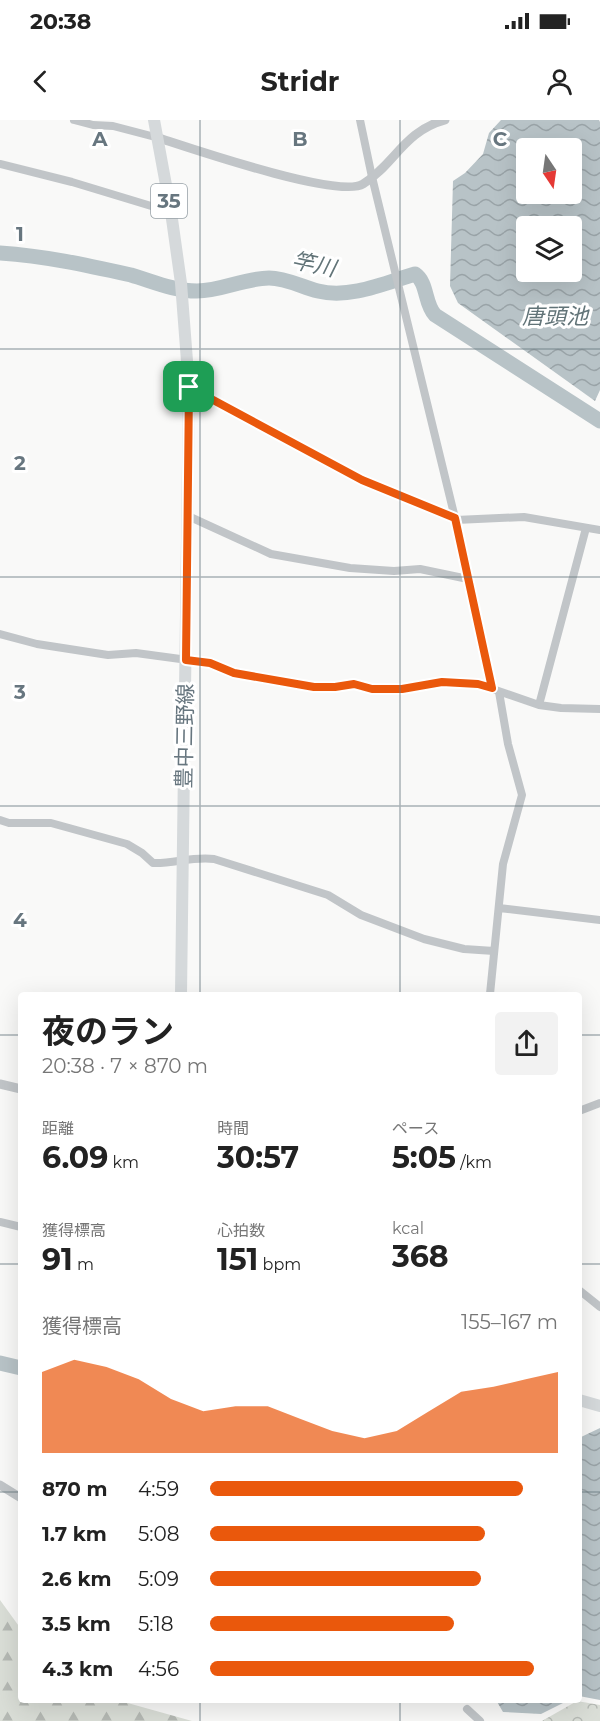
<!DOCTYPE html>
<html lang="ja">
<head>
<meta charset="utf-8">
<style>
  :root { --surface:#fff; --page:#f2f2f2; --text:#222; --muted:#767676; --accent:#ea580c }
  body { margin:0; font-family:Montserrat,"Noto Sans JP",sans-serif; background:var(--page); color:var(--text); height:100vh; display:flex; flex-direction:column; font-size:22px; white-space:nowrap }
  * { box-sizing:border-box; margin:0 }
  p { font-size:20px; color:var(--muted) }
  .icon { flex:none; width:33px; height:33px; fill:none; stroke:currentColor; stroke-width:2; stroke-linecap:round; stroke-linejoin:round }
  .map { position:relative; flex:1; overflow:hidden }
  .details { position:absolute; left:18px; top:872px; width:564px; height:711px; display:flex; flex-direction:column; background:var(--surface); border-radius:6px; box-shadow:0 6px 24px #0002 }
  .details>* { flex:none }
  .needle { width:39px; rotate:167deg }
  .tools { position:absolute; left:516px; top:18px; display:grid; gap:12px }
  .tools a { display:grid; place-items:center; width:66px; height:66px; border-radius:6px; background:var(--surface); box-shadow:0 6px 24px #0002; font-size:30px }
  .pin { position:absolute; display:grid; place-items:center; width:51px; height:51px; color:#fff; margin:-26px; border-radius:12px; box-shadow:0 3px 9px #0006 }
  .round { display:grid; place-items:center; flex:none; width:63px; height:63px; border-radius:6px; background:var(--page) }
  .headline { display:flex; align-items:center; justify-content:space-between; height:102px; padding:0 24px }
  h1 { font-size:33px; font-weight:700; line-height:45px }
  .stats { display:grid; grid-template-columns:repeat(3,1fr); gap:9px; height:102px; padding:6px 24px }
  .stats div { display:grid; align-content:center }
  .stats b { font-size:30px; font-weight:700 }
  .stats small { font-size:16px; font-weight:400 }
  .stats p { font-size:16px }
  .chart { height:168px; padding:12px 24px }
  .chart p { display:flex; justify-content:space-between }
  .chart svg { width:100%; height:108px; margin-top:6px; fill:var(--accent); opacity:.7 }
  ul { padding:0 24px; list-style:none; font-size:20px }
  li { display:grid; grid-template-columns:96px 72px 1fr; align-items:center; height:45px }
  li i { height:15px; border-radius:8px; background:var(--accent) }
  .status { display:flex; justify-content:space-between; align-items:center; height:42px; padding:0 30px; background:var(--surface); direction:ltr }
  .status svg { height:16px; fill:currentColor }
  header { display:flex; justify-content:space-between; align-items:center; height:78px; padding:0 24px; background:var(--surface); font-size:27px; font-weight:700 }
  .map>svg:first-child { display:block }
  .forest { fill:url(#forest-firs) }
  .park { fill:url(#park-crowns) }
  .water { fill:url(#water-waves); fill-rule:evenodd }
  .lines { fill:none; stroke-linecap:round; stroke-linejoin:round }
  .river { stroke:#b8c3c7; stroke-width:15 }
  .minor { stroke:#c1c5c8; stroke-width:8 }
  .tertiary { stroke:#c1c5c8; stroke-width:9 }
  .primary { stroke:#d5d9db; stroke-width:12 }
  .route-casing { stroke:#fff; stroke-width:12 }
  .route { stroke:#ea580c; stroke-width:8 }
  .grid { fill:none; stroke:#67767f; stroke-width:1.5; stroke-opacity:0.55 }
  .labels { text-anchor:middle; stroke-width:6; stroke-linejoin:round; paint-order:stroke }
  .shield { fill:#fff; stroke:#959fa5; stroke-width:1.5 }
  .shield-label { font-size:20px; font-weight:bold; fill:#67767f }
  .street-label { font-size:21px; fill:#67767f; stroke:#fff }
  .water-label { font-size:22px; font-style:italic; fill:#627478; stroke:#fff }
  .grid-label { font-size:20px; text-anchor:middle; font-weight:bold; fill:#67767f; stroke:#fff; stroke-width:6; stroke-linejoin:round; paint-order:stroke }
</style>
</head>
<body>
<div class="status"><b>20:38</b><svg viewBox="0 0 49 12"><path d="M0 12V9h3v3zM5 12V6h3v6zM10 12V3h3v9zM15 12V0h3v12zM26 1h20v11H26zM47 4h2v5h-2z"/></svg></div>
<header><svg class="icon" aria-label="back" viewBox="0 0 24 24"><path d="M15 5l-7 7 7 7"/></svg>Stridr<svg class="icon" aria-label="person" viewBox="0 0 24 24"><circle cx="12" cy="8" r="4"/><path d="M4 21q1-7 8-7t8 7"/></svg></header>
<div class="map">
<svg width="600" height="1601" viewBox="0 0 600 1601">
  <defs>
    <pattern id="forest-firs" width="22" height="20" patternUnits="userSpaceOnUse" patternTransform="scale(1.5)"><rect width="22" height="20" fill="#daded7"/><path d="M5 1l3.5 6h-7zM16 11l3.5 6h-7z" fill="#b5b9b4"/></pattern>
    <pattern id="park-crowns" width="20" height="18" patternUnits="userSpaceOnUse" patternTransform="scale(1.5)"><rect width="20" height="18" fill="#daded7"/><path d="M2 6a3 3 0 1 1 6 0M12 15a3 3 0 1 1 6 0" fill="none" stroke="#b5b9b4"/></pattern>
    <pattern id="water-waves" width="16" height="10" patternUnits="userSpaceOnUse" patternTransform="scale(1.5)"><rect width="16" height="10" fill="#b8c3c7"/><path d="M0 5q4-4 8 0t8 0" fill="none" stroke="#99a3a7"/></pattern>
  </defs>
  <rect width="100%" height="100%" fill="#f9f9f8"/>
  <path class="forest" d="M 0,1480 L 21,1509 L 21,1580 L 117,1580 L 192,1601 L 0,1601 Z"/>
  <path class="park" d="M 577,1581 L 600,1585 L 600,1601 L 542,1601 Z"/>
  <path class="water" d="M 501,0 L 599,0 L 600,2 L 600,270 L 595,281 L 458,183 L 450,166 L 453,61 L 465,53 L 483,34 L 489,13 ZM 526,28 L 572,28 L 572,74 L 526,74 ZM 526,106 L 572,106 L 572,152 L 526,152 Z
    M 600,1308 L 600,1580 L 579,1576 L 579,1318 Z
    M 496,1580 L 569,1580 L 541,1594 L 503,1592 Z"/>
  <g class="lines">
    <path class="river" d="M 0,133 C 45,136 86,145 131,155 C 152,161 174,171 197,171 C 221,171 245,158 269,158 C 286,158 302,167 318,171 C 350,179 385,163 415,154 C 428,163 424,183 435,195 L 600,301
      M 0,1243 L 21,1248"/>
    <path class="minor" d="M 74,0 L 93,5 L 113,6 L 159,18
      M 360,0 L 372,57 L 455,398 L 492,568
      M 0,44 L 72,62 L 171,92
      M 189,267 L 362,360 L 455,398
      M 188,396 L 271,434 L 350,448 L 394,451 L 420,449 L 468,459
      M 456,400 L 524,397 L 600,410
      M 0,514 L 37,524 L 108,535 L 136,533 L 210,543 L 234,553 L 314,567 L 335,567 L 354,564 L 372,569 L 402,569 L 442,562 L 478,564 L 539,585 L 561,588 L 600,589
      M 539,585 L 586,408
      M 0,700 L 9,703 L 51,703 L 127,724 L 142,733 L 153,743 C 173,744 193,736 214,739 L 328,775 L 361,795 L 424,819 L 464,829 L 494,831
      M 499,788 L 600,800
      M 490,874 L 503,744 L 522,675 L 508,624 L 499,572
      M 579,991 L 600,983
      M 0,1102 L 21,1107
      M 579,1170 L 600,1187
      M 467,1589 L 480,1601"/>
    <path class="tertiary" d="M 159,18 C 190,28 339,79 363,64 C 394,45 404,11 445,0
      M 0,964 L 21,969
      M 0,1365 L 21,1378"/>
    <path class="primary" d="M 154,0 L 171,92 L 181,163 L 189,267 L 181,874
      M 579,1280 L 600,1286"/>
  </g>
  <g class="lines">
    <defs>
      <path id="route" d="M 189,267 L 362,360 L 455,398 L 492,568 L 478,564 L 442,562 L 402,569 L 372,569 L 354,564 L 335,567 L 314,567 L 234,553 L 210,543 L 186,540 Z"/>
    </defs>
    <use href="#route" class="route-casing"/>
    <use href="#route" class="route"/>
  </g>
  <path class="grid" d="M 200,0 L 200,874M 400,0 L 400,874M 0,229 L 600,229M 0,457 L 600,457M 0,686 L 600,686M 0,915 L 21,915M 579,915 L 600,915M 0,1144 L 21,1144M 579,1144 L 600,1144M 0,1372 L 21,1372M 579,1372 L 600,1372M 200,1580 L 200,1601M 400,1580 L 400,1601"/>
  <g class="labels">
    <rect class="shield" x="151" y="64" width="36" height="34" rx="4.5"/>
    <g class="shield-label">
      <text x="169" y="88">35</text>
    </g>
    <g class="street-label">
      <text transform="translate(185 616) rotate(-89)" y="7">豊中三野線</text>
    </g>
    <g class="water-label">
      <text transform="translate(314 144) rotate(12)" y="8">竿川</text>
      <text x="555" y="204">唐頭池</text>
    </g>
  </g>
  <g class="grid-label">
    <text x="100" y="26">A</text>
    <text x="300" y="26">B</text>
    <text x="500" y="26">C</text>
    <text x="20" y="121">1</text>
    <text x="20" y="350">2</text>
    <text x="20" y="579">3</text>
    <text x="20" y="807">4</text>
  </g>
</svg>
<div class="tools">
<a><svg class="needle" viewBox="-14 -14 28 28"><path d="M0-13l5 13h-10z" fill="#e53935"/><path d="M0 13l5-13h-10z" fill="#767676"/></svg></a>
<a><svg class="icon" aria-label="layers" viewBox="0 0 24 24"><path d="M12 4l9 5-9 5-9-5zM3 14l9 5 9-5"/></svg></a>
</div>
<div class="pin" style="left:189px;top:267px;background:#1e9e55"><svg class="icon" aria-label="arrive" viewBox="0 0 24 24"><path d="M6 21V4h12l-3 4 3 4H6"/></svg></div>
<section class="details">
<div class="headline"><div><h1>夜のラン</h1><p>20:38 · 7 × 870 m</p></div><a class="round"><svg class="icon" aria-label="share" viewBox="0 0 24 24"><path d="M12 15V3M7 8l5-5 5 5M5 13v7h14v-7"/></svg></a></div>
<div class="stats">
<div><p>距離</p><b>6.09<small> km</small></b></div>
<div><p>時間</p><b>30:57</b></div>
<div><p>ペース</p><b>5:05<small> /km</small></b></div>
</div>
<div class="stats">
<div><p>獲得標高</p><b>91<small> m</small></b></div>
<div><p>心拍数</p><b>151<small> bpm</small></b></div>
<div><p>kcal</p><b>368</b></div>
</div>
<div class="chart"><p><span>獲得標高</span>155–167 m</p>
<svg viewBox="0 0 160 44" preserveAspectRatio="none"><path d="M0 44V11L10 6L20 9L30 14L40 22L50 27L60 25L70 25L80 30L90 35L100 38L110 35L120 27L130 19L140 17L150 14L160 11V44z"/></svg>
</div>
<ul>
<li><b>870 m</b>4:59<i style="width:90%"></i></li>
<li><b>1.7 km</b>5:08<i style="width:79%"></i></li>
<li><b>2.6 km</b>5:09<i style="width:78%"></i></li>
<li><b>3.5 km</b>5:18<i style="width:70%"></i></li>
<li><b>4.3 km</b>4:56<i style="width:93%"></i></li>
</ul>
</section>
</div>
</body>
</html>
